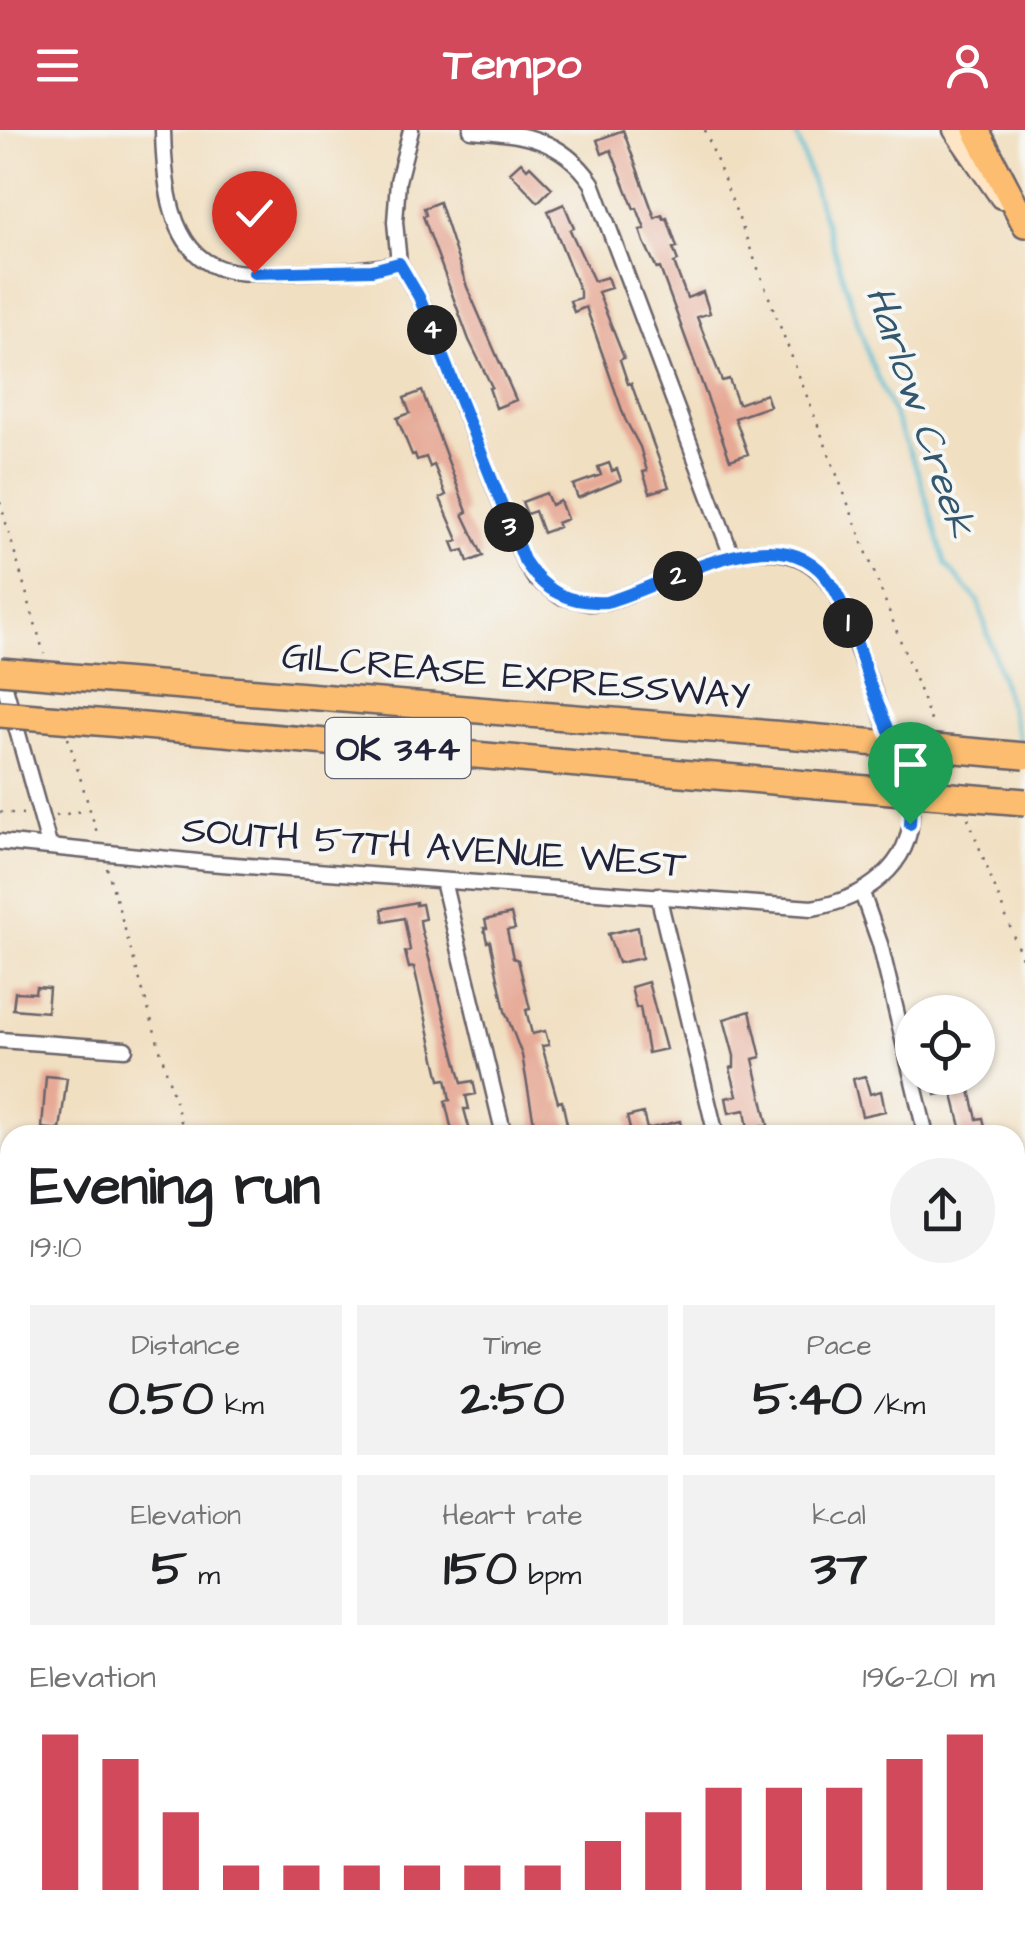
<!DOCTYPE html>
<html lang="en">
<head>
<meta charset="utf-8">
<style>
  :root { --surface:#fff; --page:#f2f2f2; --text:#202124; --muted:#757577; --accent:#d1495b }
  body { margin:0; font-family:"Architects Daughter",sans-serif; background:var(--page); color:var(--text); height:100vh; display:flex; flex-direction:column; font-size:38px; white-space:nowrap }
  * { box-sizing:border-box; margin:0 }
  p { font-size:32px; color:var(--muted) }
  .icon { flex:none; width:55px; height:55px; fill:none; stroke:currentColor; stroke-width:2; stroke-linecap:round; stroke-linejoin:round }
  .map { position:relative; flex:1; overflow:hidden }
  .panel { position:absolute; left:0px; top:995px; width:1025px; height:810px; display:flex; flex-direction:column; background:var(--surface); border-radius:30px 30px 0 0; box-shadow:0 2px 8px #0004 }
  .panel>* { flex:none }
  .buttons { position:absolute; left:895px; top:865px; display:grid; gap:20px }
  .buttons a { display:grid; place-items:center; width:100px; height:100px; border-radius:50%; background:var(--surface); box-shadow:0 2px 8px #0004; font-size:50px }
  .pin { position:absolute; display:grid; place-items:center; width:85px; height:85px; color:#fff; margin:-102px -42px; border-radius:50% 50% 50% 0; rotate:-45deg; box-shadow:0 0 10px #0007 }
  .pin .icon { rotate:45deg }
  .km { position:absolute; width:50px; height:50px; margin:-25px; border-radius:50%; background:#222; color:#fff; font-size:28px; line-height:50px; text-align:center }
  .round { display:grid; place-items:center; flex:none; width:105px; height:105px; border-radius:52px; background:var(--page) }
  .summary { display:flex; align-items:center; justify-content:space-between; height:170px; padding:0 30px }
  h1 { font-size:55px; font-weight:700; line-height:75px }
  .metrics { display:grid; grid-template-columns:repeat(3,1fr); gap:15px; height:170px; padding:10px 30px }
  .metrics div { display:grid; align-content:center; border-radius:0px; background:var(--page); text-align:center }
  .metrics b { font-size:50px; font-weight:700 }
  .metrics small { font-size:28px; font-weight:400 }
  .metrics p { font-size:28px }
  .chart { height:280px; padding:20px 30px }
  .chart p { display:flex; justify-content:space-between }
  .chart svg { width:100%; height:180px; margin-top:10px; stroke:var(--accent); stroke-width:6 }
  header { display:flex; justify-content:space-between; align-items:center; height:130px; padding:0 30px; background:var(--accent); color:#fff; font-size:45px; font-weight:700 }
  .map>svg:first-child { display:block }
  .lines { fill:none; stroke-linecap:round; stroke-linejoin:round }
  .stream { stroke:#51bacf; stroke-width:4 }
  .building { fill:#e6a996 }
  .lane-casing { stroke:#6a646a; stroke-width:12 }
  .street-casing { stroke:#6a646a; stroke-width:19 }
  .secondary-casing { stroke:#6a646a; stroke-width:25 }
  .highway-casing { stroke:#6a646a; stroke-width:30 }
  .path { stroke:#6a646a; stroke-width:2.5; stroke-dasharray:2.5 8; stroke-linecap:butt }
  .lane { stroke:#fff; stroke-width:8 }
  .street { stroke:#fff; stroke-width:14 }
  .secondary { stroke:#fee5c5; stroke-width:20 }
  .highway { stroke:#fcbd6f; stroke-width:25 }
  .highway-bridge-casing { stroke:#6a646a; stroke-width:30; stroke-linecap:butt }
  .highway-bridge { stroke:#fcbd6f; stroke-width:25 }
  .route-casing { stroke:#fff; stroke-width:20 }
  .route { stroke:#1a73e8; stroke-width:12 }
  .labels { text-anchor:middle; stroke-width:8; stroke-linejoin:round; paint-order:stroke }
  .shield { fill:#f6f6f2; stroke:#626272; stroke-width:2.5 }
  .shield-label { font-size:35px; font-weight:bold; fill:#22223b }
  .street-label { font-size:38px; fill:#22223b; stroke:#f6f6f2 }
  .water-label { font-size:40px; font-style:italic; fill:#32576f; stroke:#f6f6f2 }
</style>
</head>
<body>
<header><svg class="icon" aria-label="menu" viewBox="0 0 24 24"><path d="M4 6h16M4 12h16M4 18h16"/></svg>Tempo<svg class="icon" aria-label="person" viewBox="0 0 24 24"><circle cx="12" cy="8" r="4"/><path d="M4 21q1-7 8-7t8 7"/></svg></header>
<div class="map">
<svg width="1025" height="1805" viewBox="0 0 1025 1805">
  <rect width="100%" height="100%" fill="#f6f6f2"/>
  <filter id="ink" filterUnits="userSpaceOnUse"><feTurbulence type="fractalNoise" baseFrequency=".01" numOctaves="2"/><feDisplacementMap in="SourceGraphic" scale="20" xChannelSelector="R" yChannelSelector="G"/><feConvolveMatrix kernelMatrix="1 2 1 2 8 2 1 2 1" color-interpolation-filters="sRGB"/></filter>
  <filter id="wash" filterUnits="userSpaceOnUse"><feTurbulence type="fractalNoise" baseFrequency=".0048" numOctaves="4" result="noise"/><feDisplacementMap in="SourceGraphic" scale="40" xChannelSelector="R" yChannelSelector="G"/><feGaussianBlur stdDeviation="2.25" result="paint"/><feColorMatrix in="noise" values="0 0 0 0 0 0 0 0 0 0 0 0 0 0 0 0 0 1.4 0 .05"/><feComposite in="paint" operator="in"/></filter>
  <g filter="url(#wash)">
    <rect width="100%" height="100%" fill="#f1dfc1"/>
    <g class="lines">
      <path class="stream" d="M 795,0 L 870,230 L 919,344 L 946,435 L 978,471 L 1021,615
        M 508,1795 L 509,1805"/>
    </g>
    <g id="blocks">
      <path class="building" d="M 623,0 L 655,88 L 662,85 L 664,89 L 667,88 L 677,117 L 673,118 L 678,131 L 674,133 L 687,168 L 703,162 L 710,183 L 697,187 L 722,251 L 729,249 L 738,274 L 766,264 L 770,276 L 735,288 L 748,324 L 730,330 L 660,138 L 657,139 L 644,112 L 640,100 L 645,99 L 637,78 L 634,79 L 611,20 L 602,24 L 597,10 Z
        M 521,32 L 527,39 L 530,36 L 552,58 L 538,72 L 510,42 Z
        M 439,72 L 467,157 L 516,270 L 496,278 L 489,258 L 492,257 L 469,210 L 423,86 L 426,85 L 424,78 Z
        M 564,74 L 574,98 L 570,100 L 594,151 L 607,147 L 611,158 L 598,162 L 624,228 L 620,230 L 628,254 L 631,253 L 669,357 L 650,363 L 643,342 L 647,341 L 640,317 L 625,289 L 586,177 L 574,182 L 570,171 L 580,168 L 580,162 L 548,81 Z
        M 422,261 L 467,382 L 463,384 L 483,426 L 468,432 L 464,420 L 456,422 L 452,412 L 458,410 L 440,368 L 446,365 L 434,335 L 430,337 L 426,327 L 417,330 L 415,324 L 412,325 L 397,288 L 410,283 L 404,268 Z
        M 609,333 L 612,341 L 617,339 L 621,350 L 578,368 L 573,355 L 601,345 L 598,337 Z
        M 546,363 L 551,375 L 560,371 L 567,389 L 557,393 L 559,397 L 543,403 L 535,381 L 527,384 L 522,372 Z
        M 416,772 L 416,775 L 422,774 L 425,789 L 420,790 L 421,798 L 462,953 L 473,951 L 476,964 L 466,966 L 469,979 L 464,979 L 471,1005 L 453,1005 L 445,971 L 450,970 L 446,949 L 440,950 L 414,837 L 409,838 L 405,822 L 410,820 L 404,788 L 384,792 L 382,779 Z
        M 511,784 L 515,799 L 507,800 L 513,828 L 518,830 L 530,879 L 526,880 L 532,904 L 545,901 L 549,915 L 542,916 L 558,972 L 562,971 L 569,1003 L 536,1005 L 522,925 L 505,881 L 490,811 L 487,812 L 484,798 L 487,798 L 485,790 Z
        M 638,797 L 642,828 L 618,833 L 608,804 Z
        M 648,852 L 666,919 L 648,923 L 640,877 L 636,878 L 631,857 Z
        M 36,857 L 49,858 L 47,882 L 13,879 L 15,862 L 35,863 Z
        M 750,881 L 761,927 L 753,929 L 768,995 L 748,999 L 745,980 L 729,983 L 726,968 L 737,965 L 730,938 L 734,937 L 734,926 L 724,889 Z
        M 46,946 L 67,948 L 60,1000 L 42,998 Z
        M 865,946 L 870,964 L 881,961 L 885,981 L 862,986 L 853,949 Z
        M 957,948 L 967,948 L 977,989 L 983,988 L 987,1005 L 963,1005 L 952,961 L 936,965 L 934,954 Z
        M 643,983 L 647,999 L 680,991 L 683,1005 L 631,1003 L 627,987 Z"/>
    </g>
  </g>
  <g filter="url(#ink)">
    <use href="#blocks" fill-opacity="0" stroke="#6a646a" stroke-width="2.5"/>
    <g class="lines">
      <defs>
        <path id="lane" d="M 1015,1673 L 1025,1674
          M 658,1795 L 743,1795"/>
        <path id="street" d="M 163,0 C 164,48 168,122 222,139 C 246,146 275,142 299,142 C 333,141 366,141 399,133
          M 471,0 C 522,4 561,7 592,53 L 732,426
          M 0,539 L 49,715
          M 0,712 L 208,733 L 812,778 C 863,770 914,736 911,678 C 909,646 892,612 881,582 C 867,543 852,505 838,466 C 785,373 680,451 606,472 L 589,473 L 560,466 L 535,448 L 524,431 L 419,167 L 399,133 L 395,92 L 398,51 L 411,0
          M 443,751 L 504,1005
          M 862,763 L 880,814 L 926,1005
          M 658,765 L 716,1005
          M 0,910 L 125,919
          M 0,1129 L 10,1130
          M 0,1347 L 10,1347
          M 0,1570 L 10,1570
          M 1015,1738 L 1025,1735
          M 292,1795 L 295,1805
          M 954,1795 L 955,1805
          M 162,1805 L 163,1795
          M 318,1805 L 319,1795"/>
        <path id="secondary" d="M 954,0 L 1001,68"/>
        <path id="highway" d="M 976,0 L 1025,94
          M 109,550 L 798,606
          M 121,594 L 818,655"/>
      </defs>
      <use href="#lane" class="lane-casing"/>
      <use href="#street" class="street-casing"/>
      <use href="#secondary" class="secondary-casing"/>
      <use href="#highway" class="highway-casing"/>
      <path class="path" d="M 705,0 L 933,596
        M 0,372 L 44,524
        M 68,608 L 98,706
        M 0,682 L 23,684
        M 56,686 L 87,680
        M 968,688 L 1025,836
        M 107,738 L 185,1005
        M 419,1795 L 422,1805"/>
      <use href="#lane" class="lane"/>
      <use href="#street" class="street"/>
      <use href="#secondary" class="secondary"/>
      <use href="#highway" class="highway"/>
      <defs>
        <path id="highway-bridge" d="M 0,541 L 109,550
          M 0,584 L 121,594
          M 798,606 L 1025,626
          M 818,655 L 1025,672"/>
      </defs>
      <use href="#highway-bridge" class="highway-bridge-casing"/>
      <use href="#highway-bridge" class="highway-bridge"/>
    </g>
  </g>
  <g class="lines" filter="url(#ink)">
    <defs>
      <path id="route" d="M 254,143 L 372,140 L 399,133 L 419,167 L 524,430 C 544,462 569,474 606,472 C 670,455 782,378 831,454 C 850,483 859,522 870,554 C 886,597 914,647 910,694"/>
    </defs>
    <use href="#route" class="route-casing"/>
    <use href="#route" class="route"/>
  </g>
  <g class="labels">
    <rect class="shield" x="325.5" y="588" width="145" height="60" rx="8"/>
    <g class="shield-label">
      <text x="398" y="630">OK 344</text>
    </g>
    <g class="street-label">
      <text transform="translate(516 545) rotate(5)" y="13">GILCREASE EXPRESSWAY</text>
      <text transform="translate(434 716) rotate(4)" y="13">SOUTH 57TH AVENUE WEST</text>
    </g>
    <g class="water-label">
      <text transform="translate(922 281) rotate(71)" y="14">Harlow Creek</text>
    </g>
  </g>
</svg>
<div class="buttons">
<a><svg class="icon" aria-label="locate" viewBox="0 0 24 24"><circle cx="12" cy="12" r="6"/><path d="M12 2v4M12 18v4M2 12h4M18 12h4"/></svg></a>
</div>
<div class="pin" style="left:910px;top:694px;background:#1e9e55"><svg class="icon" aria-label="arrive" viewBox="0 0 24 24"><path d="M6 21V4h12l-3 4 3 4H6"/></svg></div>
<div class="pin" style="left:254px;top:143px;background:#d93025"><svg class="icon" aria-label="check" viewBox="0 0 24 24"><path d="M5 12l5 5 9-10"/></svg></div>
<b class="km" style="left:848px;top:493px">1</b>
<b class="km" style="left:678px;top:446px">2</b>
<b class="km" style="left:509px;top:397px">3</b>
<b class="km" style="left:432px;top:200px">4</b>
<section class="panel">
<div class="summary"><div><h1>Evening run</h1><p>19:10</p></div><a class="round"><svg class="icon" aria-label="share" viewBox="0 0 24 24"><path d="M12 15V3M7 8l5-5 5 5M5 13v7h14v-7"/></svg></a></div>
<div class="metrics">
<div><p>Distance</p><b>0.50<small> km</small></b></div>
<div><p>Time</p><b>2:50</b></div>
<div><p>Pace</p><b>5:40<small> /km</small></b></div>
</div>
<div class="metrics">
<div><p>Elevation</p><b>5<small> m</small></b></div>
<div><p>Heart rate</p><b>150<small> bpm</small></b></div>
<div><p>kcal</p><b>37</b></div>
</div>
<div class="chart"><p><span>Elevation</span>196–201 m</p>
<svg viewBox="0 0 160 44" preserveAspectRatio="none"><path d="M5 44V6M15 44V12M25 44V25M35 44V38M45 44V38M55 44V38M65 44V38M75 44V38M85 44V38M95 44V32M105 44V25M115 44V19M125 44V19M135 44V19M145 44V12M155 44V6"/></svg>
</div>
</section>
</div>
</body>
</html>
